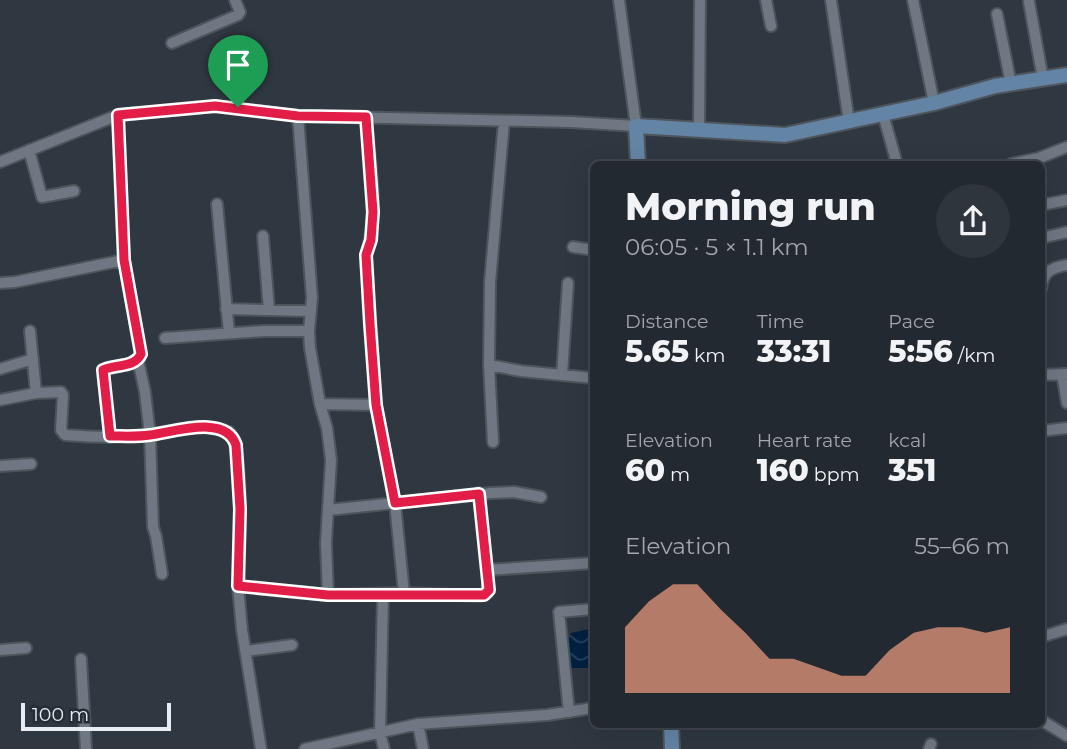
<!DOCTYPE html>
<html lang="en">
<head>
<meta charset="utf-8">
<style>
  :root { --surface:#232930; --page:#2f353c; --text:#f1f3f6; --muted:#a3a6ab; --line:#40454c; --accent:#f2a080 }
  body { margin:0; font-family:Montserrat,sans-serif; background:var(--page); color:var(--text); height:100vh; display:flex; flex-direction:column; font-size:26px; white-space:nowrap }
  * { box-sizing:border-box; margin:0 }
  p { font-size:23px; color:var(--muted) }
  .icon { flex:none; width:38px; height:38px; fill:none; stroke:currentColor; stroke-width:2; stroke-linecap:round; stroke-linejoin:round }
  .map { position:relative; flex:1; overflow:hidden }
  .panel { position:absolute; left:590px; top:161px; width:455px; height:567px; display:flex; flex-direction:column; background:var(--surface); border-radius:10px; box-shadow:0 7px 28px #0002,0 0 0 2px var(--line) }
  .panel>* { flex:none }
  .scale { position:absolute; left:21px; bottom:18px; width:150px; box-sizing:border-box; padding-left:7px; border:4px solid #e8edf3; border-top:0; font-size:19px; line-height:24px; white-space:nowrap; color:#e8edf3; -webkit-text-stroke:5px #252d35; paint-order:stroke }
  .pin { position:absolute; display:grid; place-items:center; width:60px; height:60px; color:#fff; margin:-72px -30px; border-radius:50% 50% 50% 0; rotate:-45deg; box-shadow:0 0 7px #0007 }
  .pin .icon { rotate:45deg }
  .round { display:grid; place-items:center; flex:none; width:74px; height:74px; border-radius:37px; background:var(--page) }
  .head { display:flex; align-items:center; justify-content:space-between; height:119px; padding:0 35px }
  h1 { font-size:38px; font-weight:800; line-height:52px }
  .metrics { display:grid; grid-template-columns:repeat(3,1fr); gap:10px; height:119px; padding:7px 35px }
  .metrics div { display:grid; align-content:center }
  .metrics b { font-size:30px; font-weight:800 }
  .metrics small { font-size:19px; font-weight:400 }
  .metrics p { font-size:19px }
  .chart { height:196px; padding:14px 35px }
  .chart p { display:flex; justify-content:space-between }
  .chart svg { width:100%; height:126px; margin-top:7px; fill:var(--accent); opacity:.7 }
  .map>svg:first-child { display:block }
  .water { fill:url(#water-waves) }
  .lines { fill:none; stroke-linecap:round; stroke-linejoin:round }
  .street-casing { stroke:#4d545b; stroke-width:14 }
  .secondary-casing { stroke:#4d545b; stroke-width:18 }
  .street { stroke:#6f7882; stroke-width:10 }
  .secondary { stroke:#6484a6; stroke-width:14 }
  .route-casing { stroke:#fff; stroke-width:14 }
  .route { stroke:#e11d48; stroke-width:9 }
</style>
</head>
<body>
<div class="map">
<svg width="1067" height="749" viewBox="0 0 1067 749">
  <defs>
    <pattern id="water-waves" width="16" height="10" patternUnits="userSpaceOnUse" patternTransform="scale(1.75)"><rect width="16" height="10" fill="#022140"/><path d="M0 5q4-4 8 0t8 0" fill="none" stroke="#27425c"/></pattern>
  </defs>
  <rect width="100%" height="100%" fill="#2f3740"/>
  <path class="water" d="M 593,628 L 593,668 L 570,668 L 566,646 L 571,633 Z"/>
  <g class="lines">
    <defs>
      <path id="street" d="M 766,0 L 771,26
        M 831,0 L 849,122
        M 913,0 L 934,103
        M 1029,2 L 1043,79
        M 997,14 L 1011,84
        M 172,43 L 238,15 L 240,12 L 235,0
        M 883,114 L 897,164
        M 366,117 C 369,161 380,211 366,255 L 376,405 L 395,503 L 404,593 L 480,596 L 487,593 L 488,582 L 479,493
        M 699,129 L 700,0
        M 29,150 L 42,197 L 74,191
        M 0,162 L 118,115 L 215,106 L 298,116 L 571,122 L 636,126 L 619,0
        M 1011,164 L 1039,158 L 1067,147
        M 217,204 L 229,333
        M 1041,205 L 1067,200
        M 263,236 L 269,310
        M 1041,238 L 1067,232
        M 573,247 L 593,250
        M 0,283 L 15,282 L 124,260
        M 1041,289 C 1043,272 1050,268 1067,265
        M 226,309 L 311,311
        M 30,331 L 36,393
        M 165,338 L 264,331 L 309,331
        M 138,360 L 145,392 L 150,435 L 153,527 L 156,536 L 162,574
        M 489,365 L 521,371 L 593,378
        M 0,369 L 33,359
        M 1062,374 L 1067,403
        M 562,375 L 568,283
        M 1041,375 L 1067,374
        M 0,400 L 36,393 L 61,392 L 63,395 L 61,430 L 65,435 C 91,437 121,438 147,435 C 175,432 201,421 229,432 C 245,449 239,558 238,586 L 328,595 L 326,543 L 331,460 L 327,428 L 320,404 L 310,348 L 309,331 L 312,298 L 298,116
        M 320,404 L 376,405
        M 1041,431 L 1067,428
        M 110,436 L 103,371 C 115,364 135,368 141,354 L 124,260 L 118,115
        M 493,442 L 489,365 L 490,282 L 504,121
        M 0,466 L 31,464
        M 328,510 L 491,493 L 514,492 L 541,497
        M 487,570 L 593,563
        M 238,586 L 242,630 L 261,749
        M 383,594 L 380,733 L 384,749
        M 328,595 L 404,593
        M 1041,637 L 1067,629
        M 0,650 L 26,648
        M 246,651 L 292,645
        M 81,659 L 86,749
        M 569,712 L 559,612 L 593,609
        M 1041,720 L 1067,736
        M 418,724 L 423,749
        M 305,749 L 418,724 L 547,715 L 593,708
        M 929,749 L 931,744"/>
      <path id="secondary" d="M 638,164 L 636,126 L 785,135 L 934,103 L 995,86 L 1067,75
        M 671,724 L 672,749"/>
    </defs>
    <use href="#street" class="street-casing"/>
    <use href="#secondary" class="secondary-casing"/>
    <use href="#street" class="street"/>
    <use href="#secondary" class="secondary"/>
  </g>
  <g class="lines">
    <defs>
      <path id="route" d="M 215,106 L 298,116 L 366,117 L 373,212 L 371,240 L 366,255 L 370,324 L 376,405 L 395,503 L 479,494 L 489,590 L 484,595 L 328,595 L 238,586 L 240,509 L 236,445 C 226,414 174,432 150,435 C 137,437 123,436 110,436 L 103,370 C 115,364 135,368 141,354 L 124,260 L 118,115 Z"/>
    </defs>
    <use href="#route" class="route-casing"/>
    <use href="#route" class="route"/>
  </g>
</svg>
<div class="scale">100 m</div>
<div class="pin" style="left:238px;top:107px;background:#1e9e55"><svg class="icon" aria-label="arrive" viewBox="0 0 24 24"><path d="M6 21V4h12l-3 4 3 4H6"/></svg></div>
<section class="panel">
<div class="head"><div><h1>Morning run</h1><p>06:05 · 5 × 1.1 km</p></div><a class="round"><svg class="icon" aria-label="share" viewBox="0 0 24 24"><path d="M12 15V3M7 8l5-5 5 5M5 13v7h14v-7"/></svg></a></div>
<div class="metrics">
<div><p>Distance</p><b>5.65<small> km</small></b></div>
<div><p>Time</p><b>33:31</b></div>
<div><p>Pace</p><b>5:56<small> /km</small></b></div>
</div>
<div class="metrics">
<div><p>Elevation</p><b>60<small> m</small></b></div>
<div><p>Heart rate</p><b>160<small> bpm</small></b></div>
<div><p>kcal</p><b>351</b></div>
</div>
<div class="chart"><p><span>Elevation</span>55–66 m</p>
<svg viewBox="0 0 160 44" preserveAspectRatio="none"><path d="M0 44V21L10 12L20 6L30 6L40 15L50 23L60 32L70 32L80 35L90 38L100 38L110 29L120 23L130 21L140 21L150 23L160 21V44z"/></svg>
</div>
</section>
</div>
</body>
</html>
